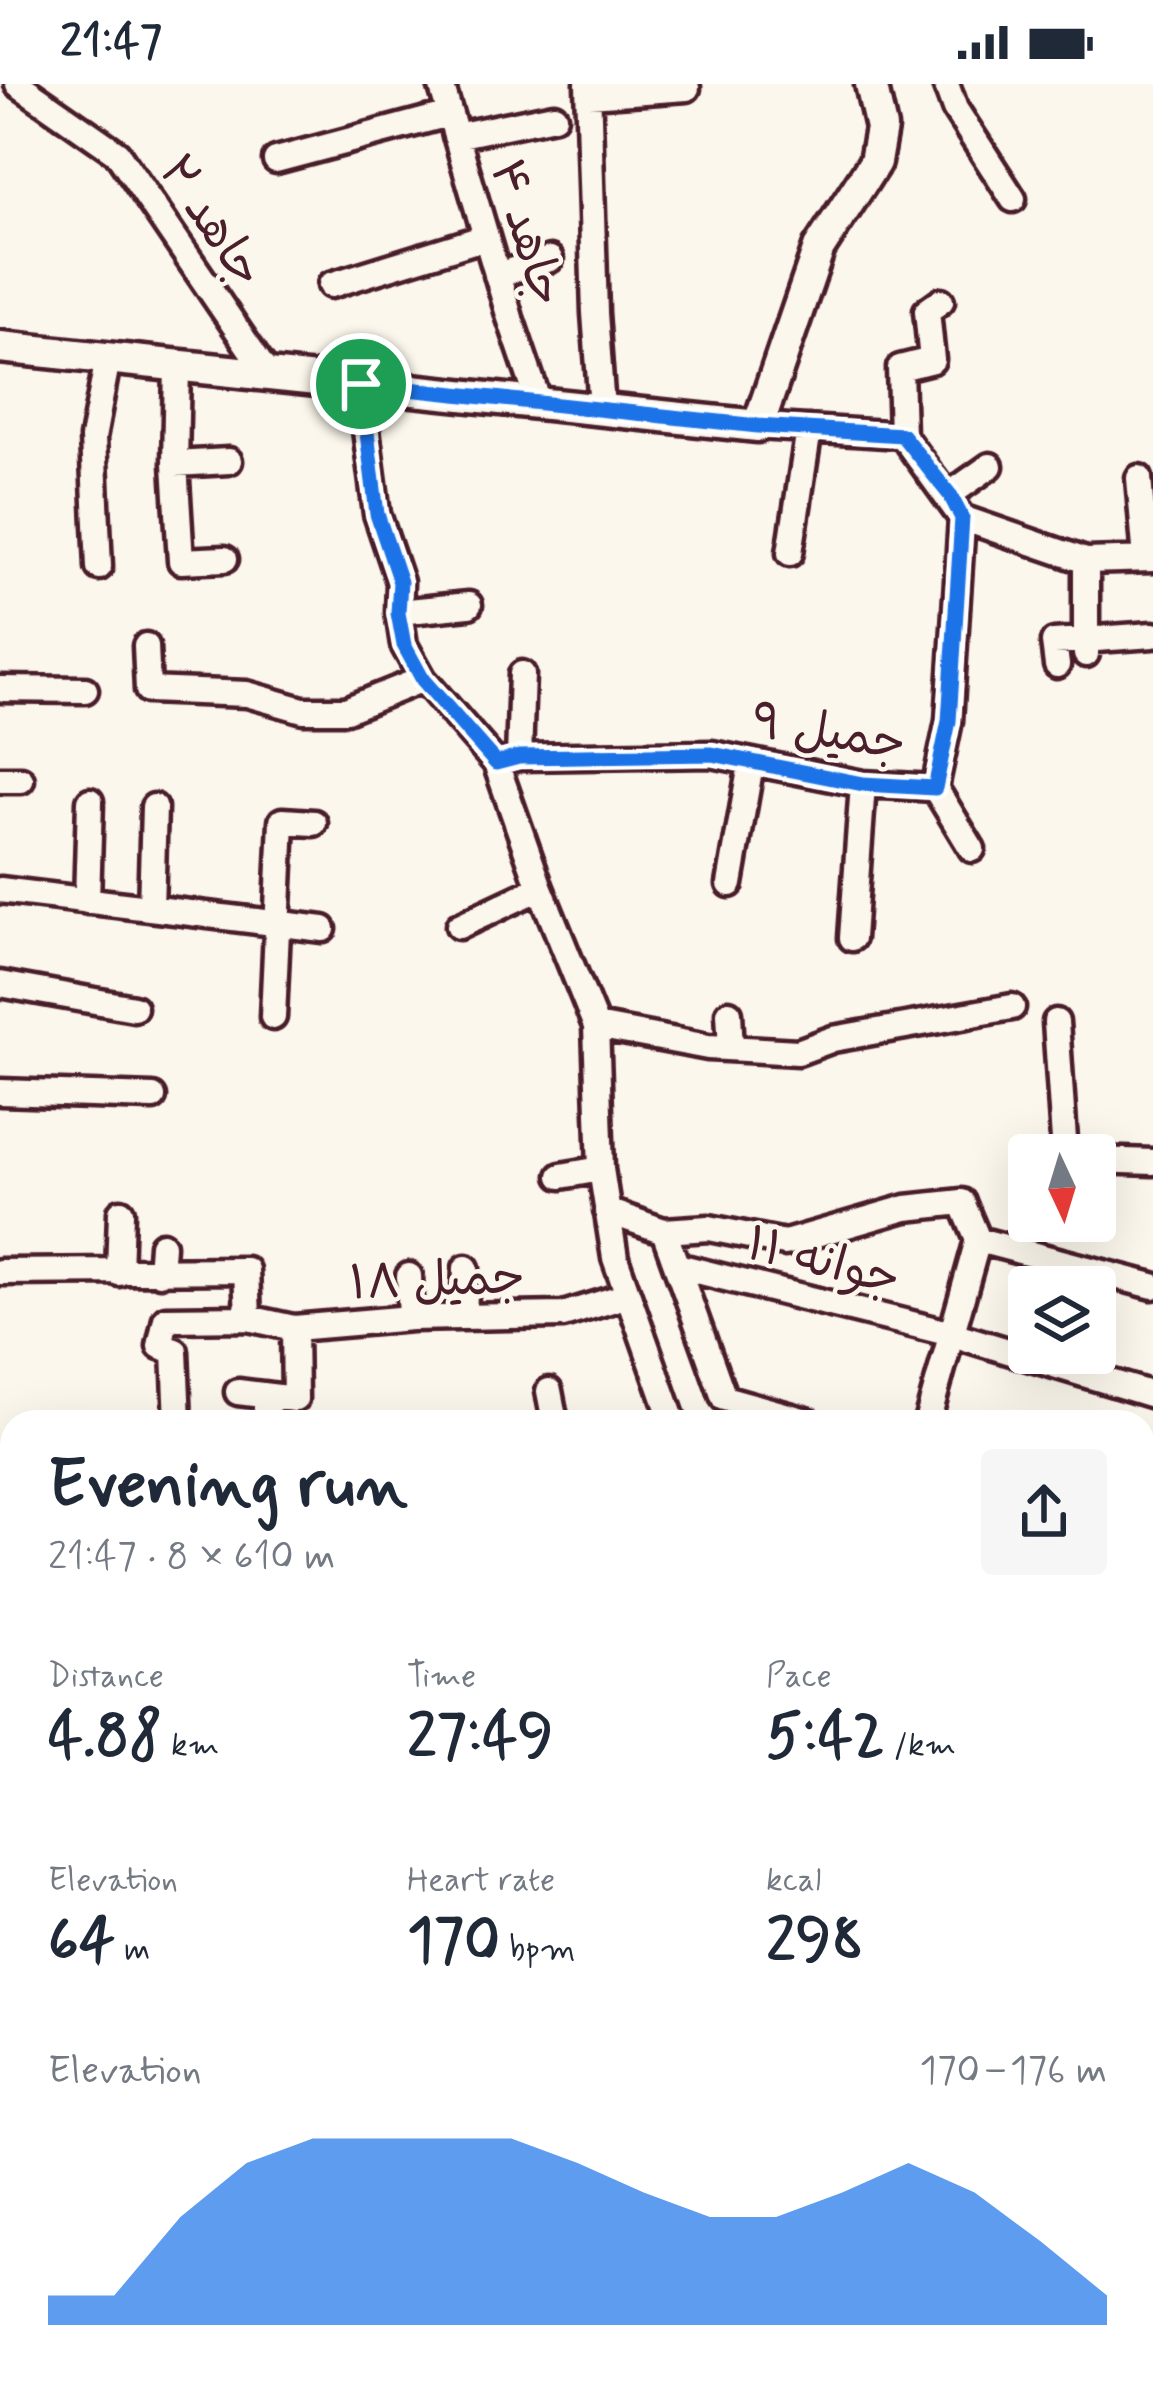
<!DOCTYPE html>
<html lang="en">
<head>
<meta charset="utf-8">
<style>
  :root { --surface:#fff; --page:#f6f6f7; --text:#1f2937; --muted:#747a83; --accent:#1a73e8 }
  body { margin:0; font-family:Mynerve,"Playpen Sans Arabic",sans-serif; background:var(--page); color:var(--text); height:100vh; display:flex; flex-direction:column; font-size:45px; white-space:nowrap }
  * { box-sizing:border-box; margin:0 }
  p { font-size:39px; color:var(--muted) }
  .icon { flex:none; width:66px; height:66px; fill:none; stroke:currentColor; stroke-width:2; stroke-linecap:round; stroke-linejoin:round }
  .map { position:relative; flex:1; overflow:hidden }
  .details { position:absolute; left:0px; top:1326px; width:1155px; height:975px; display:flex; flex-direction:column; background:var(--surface); border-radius:36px 36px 0 0; box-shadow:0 12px 48px #0002 }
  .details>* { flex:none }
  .needle { width:78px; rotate:176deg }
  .controls { position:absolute; left:1008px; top:1050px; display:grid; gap:24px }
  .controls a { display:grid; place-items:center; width:108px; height:108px; border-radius:12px; background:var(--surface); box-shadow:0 12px 48px #0002; font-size:60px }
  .pin { position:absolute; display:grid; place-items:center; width:102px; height:102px; color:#fff; margin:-51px; border:6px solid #fff; border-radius:50%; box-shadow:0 3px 12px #0007 }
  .round { display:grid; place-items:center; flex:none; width:126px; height:126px; border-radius:12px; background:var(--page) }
  .head { display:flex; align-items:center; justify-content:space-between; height:204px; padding:0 48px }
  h1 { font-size:66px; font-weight:700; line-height:90px }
  .figures { display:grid; grid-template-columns:repeat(3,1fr); gap:18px; height:204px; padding:12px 48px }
  .figures div { display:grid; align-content:center }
  .figures b { font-size:60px; font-weight:700 }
  .figures small { font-size:33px; font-weight:400 }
  .figures p { font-size:33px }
  .chart { height:336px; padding:24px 48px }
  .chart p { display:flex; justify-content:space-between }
  .chart svg { width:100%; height:216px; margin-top:12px; fill:var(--accent); opacity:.7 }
  .status { display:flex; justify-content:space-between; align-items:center; height:84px; padding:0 60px; background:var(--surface); direction:ltr }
  .status svg { height:33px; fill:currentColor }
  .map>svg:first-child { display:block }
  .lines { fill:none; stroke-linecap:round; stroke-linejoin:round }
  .minor-casing { stroke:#4a1f2b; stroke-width:33 }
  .major-casing { stroke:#4a1f2b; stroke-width:39 }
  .minor { stroke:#fbf7ec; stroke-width:24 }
  .major { stroke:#fbf7ec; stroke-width:30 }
  .route-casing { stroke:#fff; stroke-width:24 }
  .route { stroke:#1a73e8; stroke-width:15 }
  .labels { text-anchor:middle; stroke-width:9; stroke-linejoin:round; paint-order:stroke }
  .street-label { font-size:48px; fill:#4a1f2b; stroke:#fbf7ec }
</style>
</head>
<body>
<div class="status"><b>21:47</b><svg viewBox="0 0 49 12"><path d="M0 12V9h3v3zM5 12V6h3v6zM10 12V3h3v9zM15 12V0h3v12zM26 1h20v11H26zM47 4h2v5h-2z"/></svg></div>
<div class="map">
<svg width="1153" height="2299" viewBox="0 0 1153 2299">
  <rect width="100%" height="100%" fill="#fbf7ec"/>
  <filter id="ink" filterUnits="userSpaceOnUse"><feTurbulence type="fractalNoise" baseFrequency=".00833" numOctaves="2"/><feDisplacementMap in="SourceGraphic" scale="24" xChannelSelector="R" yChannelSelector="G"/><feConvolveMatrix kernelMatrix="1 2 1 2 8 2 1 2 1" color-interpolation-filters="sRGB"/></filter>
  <g filter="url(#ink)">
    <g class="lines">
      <defs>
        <path id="minor" d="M 18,0 L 117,69 L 268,291
          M 441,0 L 510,234 L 539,319
          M 588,0 L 595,229 L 602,325
          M 946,0 L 955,25 L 1013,115
          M 589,11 L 687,4
          M 456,52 L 554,32
          M 276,76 L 449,30
          M 497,191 L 550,175
          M 331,201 L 486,153
          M 177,282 L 175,380 L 181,477 L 225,475
          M 360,300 L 377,430 L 400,498 L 399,528 L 404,561 L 423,595 L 496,679 L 540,804 L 596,942 L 601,1085 L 615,1174 L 673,1338
          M 758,342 L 902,351
          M 902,351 L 962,434 L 949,637 L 935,704
          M 902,351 L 900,284 L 932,276 L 927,227 L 941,217
          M 175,380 L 229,377
          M 1139,394 L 1146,475
          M 949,411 L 990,382
          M 962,434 L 1086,477 L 1153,475
          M 790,469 L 809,345
          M 99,483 L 93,354 L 108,274
          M 399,528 L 469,521
          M 146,562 L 148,606 L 247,610 L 303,626 L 346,626 L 423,595
          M 1086,570 L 1086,477
          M 1057,581 L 1054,558 L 1153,551
          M 0,605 L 85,606
          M 519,673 L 522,590
          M 496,679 L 519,673 L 712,670 L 863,700 L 935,704
          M 0,696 L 21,696
          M 935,704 L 972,765
          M 730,800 L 751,680
          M 0,806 L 323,845
          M 87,817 L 90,717
          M 151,824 L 154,723
          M 459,842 L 540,804
          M 852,854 L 863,700
          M 0,900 L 134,924
          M 729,929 L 731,964
          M 273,933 L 282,737 L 314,739
          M 1056,938 L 1065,1071
          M 596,942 L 708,963 L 798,968 L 833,955 L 1012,923
          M 0,1008 L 153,1013
          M 1095,1076 L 1153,1078
          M 561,1092 L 601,1085
          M 607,1127 L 664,1147 L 709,1144 L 785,1159 L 906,1124 L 962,1118 L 978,1156 L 927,1338
          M 664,1147 L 724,1314 L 810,1338
          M 978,1156 L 1153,1202
          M 677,1182 L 952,1250 L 1153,1311
          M 0,1188 L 246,1186 L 248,1234
          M 119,1189 L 121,1128
          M 160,1189 L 162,1161
          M 409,1192 L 411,1234
          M 464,1233 L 466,1184
          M 549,1307 L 555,1338
          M 238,1308 L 295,1315 L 294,1244
          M 265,1311 L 267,1338
          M 178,1338 L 175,1267 L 160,1262 L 166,1235 L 248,1234 L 294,1244 L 411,1234 L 563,1231 L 628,1211
          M 1143,1452 L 1153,1442
          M 0,1538 L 12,1537
          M 1143,1546 L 1153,1550
          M 0,1612 L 12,1610
          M 1143,1654 L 1153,1628
          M 1143,1673 L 1153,1674
          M 1143,1787 L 1153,1788
          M 0,1840 L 12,1839
          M 1143,1840 L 1153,1840
          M 1143,2018 L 1153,2016
          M 1143,2129 L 1153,2127
          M 1143,2200 L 1153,2198
          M 1143,2248 L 1153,2272
          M 77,2289 L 78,2299
          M 524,2289 L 527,2299
          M 734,2289 L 738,2299
          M 255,2299 L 256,2289
          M 319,2299 L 320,2289
          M 421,2299 L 421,2289
          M 658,2299 L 677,2289"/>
        <path id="major" d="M 0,263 L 758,342 L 819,164 L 875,78 L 881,44 L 871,0
          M 0,2030 L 3,2102 L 12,2160
          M 32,2289 L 34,2299"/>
      </defs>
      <use href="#minor" class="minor-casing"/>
      <use href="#major" class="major-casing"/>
      <use href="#minor" class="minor"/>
      <use href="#major" class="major"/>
    </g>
  </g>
  <g class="lines" filter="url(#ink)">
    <defs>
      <path id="route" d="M 361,300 L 758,342 L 902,351 L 950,411 L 962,434 L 949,637 L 935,704 L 863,700 L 712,670 L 519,673 L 496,679 L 423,596 L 404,561 L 398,529 L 400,498 L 377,430 Z"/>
    </defs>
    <use href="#route" class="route-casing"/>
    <use href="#route" class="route"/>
  </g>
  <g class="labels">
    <g class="street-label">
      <text transform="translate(213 136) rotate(56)" y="17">جاهد ۲</text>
      <text transform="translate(529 148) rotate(73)" y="17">جاهد ۴</text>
      <text transform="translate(829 646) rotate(9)" y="17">جمیل ۹</text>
      <text transform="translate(824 1175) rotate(14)" y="17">جوانه ۱۱</text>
      <text transform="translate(437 1194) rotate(-2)" y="17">جمیل ۱۸</text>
    </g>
  </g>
</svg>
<div class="controls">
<a><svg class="needle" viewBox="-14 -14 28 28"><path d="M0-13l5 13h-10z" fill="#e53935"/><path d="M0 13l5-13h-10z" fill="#747a83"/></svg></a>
<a><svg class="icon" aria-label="layers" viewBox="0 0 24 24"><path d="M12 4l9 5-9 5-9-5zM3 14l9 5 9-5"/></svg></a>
</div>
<div class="pin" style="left:361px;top:300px;background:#1e9e55"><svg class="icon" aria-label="arrive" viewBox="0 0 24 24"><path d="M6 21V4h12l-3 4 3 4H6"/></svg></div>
<section class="details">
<div class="head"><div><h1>Evening run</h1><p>21:47 · 8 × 610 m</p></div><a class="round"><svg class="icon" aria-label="share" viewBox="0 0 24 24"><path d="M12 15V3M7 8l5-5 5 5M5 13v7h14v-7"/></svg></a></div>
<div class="figures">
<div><p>Distance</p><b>4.88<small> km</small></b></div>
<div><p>Time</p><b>27:49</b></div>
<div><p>Pace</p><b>5:42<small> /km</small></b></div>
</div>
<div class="figures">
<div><p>Elevation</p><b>64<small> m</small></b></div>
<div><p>Heart rate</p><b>170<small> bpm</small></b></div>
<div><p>kcal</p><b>298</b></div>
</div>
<div class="chart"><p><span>Elevation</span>170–176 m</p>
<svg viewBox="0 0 160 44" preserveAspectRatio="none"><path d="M0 44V38L10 38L20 22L30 11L40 6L50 6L60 6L70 6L80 11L90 17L100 22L110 22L120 17L130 11L140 17L150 27L160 38V44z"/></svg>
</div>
</section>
</div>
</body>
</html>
